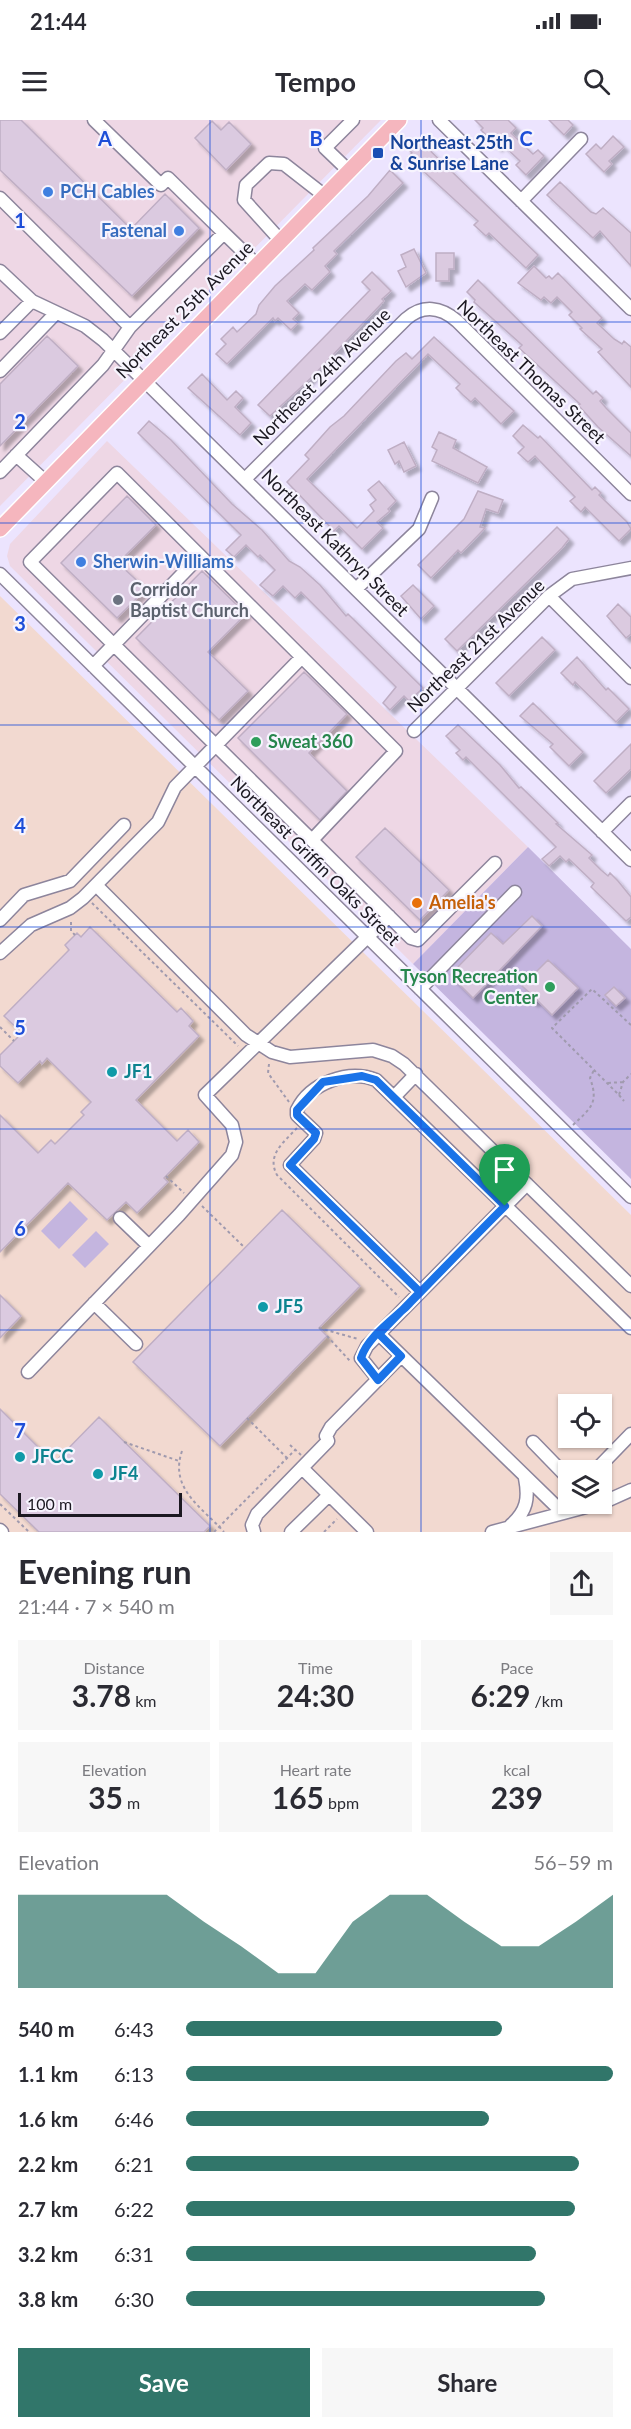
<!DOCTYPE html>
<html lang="en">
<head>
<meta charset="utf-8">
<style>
  :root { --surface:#fff; --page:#f7f7f7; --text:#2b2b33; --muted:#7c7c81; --accent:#31766a }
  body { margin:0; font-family:Lato,sans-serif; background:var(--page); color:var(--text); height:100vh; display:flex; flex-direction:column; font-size:22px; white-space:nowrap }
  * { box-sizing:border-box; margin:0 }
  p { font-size:20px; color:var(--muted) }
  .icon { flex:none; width:33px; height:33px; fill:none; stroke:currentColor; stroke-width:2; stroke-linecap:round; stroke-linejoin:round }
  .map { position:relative; height:1412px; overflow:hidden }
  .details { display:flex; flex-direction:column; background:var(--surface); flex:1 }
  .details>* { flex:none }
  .tools { position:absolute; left:558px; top:1274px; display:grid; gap:12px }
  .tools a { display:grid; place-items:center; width:54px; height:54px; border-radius:0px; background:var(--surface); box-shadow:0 2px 4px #0004; font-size:30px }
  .scale { position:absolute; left:18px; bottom:15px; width:164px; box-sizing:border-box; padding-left:6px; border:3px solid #1b1821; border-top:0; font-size:16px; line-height:21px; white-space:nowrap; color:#1b1821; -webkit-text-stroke:4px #f7f4fe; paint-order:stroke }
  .pin { position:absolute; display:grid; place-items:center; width:51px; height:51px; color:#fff; margin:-62px -26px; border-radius:50% 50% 50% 0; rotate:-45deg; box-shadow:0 0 6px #0007 }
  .pin .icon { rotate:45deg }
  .round { display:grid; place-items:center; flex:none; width:63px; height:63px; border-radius:0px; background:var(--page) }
  .head { display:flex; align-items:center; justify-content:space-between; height:102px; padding:0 18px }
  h1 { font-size:33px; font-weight:700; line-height:45px }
  .figures { display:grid; grid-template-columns:repeat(3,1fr); gap:9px; height:102px; padding:6px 18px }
  .figures div { display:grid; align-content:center; border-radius:0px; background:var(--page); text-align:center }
  .figures b { font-size:30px; font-weight:700 }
  .figures small { font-size:16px; font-weight:400 }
  .figures p { font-size:16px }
  .chart { height:168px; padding:12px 18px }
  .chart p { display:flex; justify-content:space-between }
  .chart svg { width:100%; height:108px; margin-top:6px; fill:var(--accent); opacity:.7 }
  .action { display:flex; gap:12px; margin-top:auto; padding:12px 18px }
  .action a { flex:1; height:69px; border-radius:0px; background:var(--accent); color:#fff; font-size:24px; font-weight:700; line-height:69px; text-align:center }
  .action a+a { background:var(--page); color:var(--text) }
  ul { padding:0 18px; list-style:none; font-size:20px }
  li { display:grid; grid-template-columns:96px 72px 1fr; align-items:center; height:45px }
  li i { height:15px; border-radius:8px; background:var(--accent) }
  .status { display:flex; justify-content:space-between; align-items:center; height:42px; padding:0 30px; background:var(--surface); direction:ltr }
  .status svg { height:16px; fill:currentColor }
  header { display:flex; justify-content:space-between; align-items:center; height:78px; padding:0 18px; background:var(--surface); font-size:27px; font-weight:700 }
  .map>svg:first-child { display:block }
  .commercial { fill:#eed7e5 }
  .industrial { fill:#f2d9d0; fill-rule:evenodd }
  .green { fill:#c4b5df }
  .building { fill:#dbcae0; stroke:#bfaec4; stroke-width:1.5; filter:url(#shadow) }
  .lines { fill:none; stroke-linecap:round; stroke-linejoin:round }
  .minor-casing { stroke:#8d859c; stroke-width:15 }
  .major-casing { stroke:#fff; stroke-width:18 }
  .path { stroke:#a09aae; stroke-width:2; stroke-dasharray:3 3; stroke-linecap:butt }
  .minor { stroke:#fff; stroke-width:12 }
  .major { stroke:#f5b6be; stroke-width:15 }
  .route-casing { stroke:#fff; stroke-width:12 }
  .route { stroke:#1a73e8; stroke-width:8 }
  .grid { fill:none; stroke:#1d4ed8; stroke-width:1.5; stroke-opacity:0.55 }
  .transit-dot { fill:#1a4fb4; stroke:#f7f4fe; stroke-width:2 }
  .shop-dot { fill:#3f7fe0; stroke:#f7f4fe; stroke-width:2 }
  .worship-dot { fill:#6b7280; stroke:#f7f4fe; stroke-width:2 }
  .leisure-dot { fill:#2e9e5b; stroke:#f7f4fe; stroke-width:2 }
  .food-dot { fill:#e8710a; stroke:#f7f4fe; stroke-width:2 }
  .culture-dot { fill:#0f9aa8; stroke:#f7f4fe; stroke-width:2 }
  .labels { text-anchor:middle; stroke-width:4.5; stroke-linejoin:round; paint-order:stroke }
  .transit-label { font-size:18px; font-weight:bold; fill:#164399; stroke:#f7f4fe; text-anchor:start }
  .shop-label { font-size:18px; font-weight:bold; fill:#366cbe; stroke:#f7f4fe; text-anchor:start }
  .street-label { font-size:18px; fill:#1b1821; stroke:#f7f4fe }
  .worship-label { font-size:18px; font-weight:bold; fill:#5b616d; stroke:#f7f4fe; text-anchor:start }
  .leisure-label { font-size:18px; font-weight:bold; fill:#27864d; stroke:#f7f4fe; text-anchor:start }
  .food-label { font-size:18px; font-weight:bold; fill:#c56008; stroke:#f7f4fe; text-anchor:start }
  .culture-label { font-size:18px; font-weight:bold; fill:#0d838f; stroke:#f7f4fe; text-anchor:start }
  .grid-label { font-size:20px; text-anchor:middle; font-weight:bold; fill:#1d4ed8; stroke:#f7f4fe; stroke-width:4.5; stroke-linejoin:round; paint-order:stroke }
</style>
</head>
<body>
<div class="status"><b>21:44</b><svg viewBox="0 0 49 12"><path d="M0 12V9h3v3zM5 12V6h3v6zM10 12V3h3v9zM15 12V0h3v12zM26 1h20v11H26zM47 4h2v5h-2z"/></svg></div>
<header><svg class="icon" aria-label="menu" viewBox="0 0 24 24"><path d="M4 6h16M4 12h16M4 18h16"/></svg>Tempo<svg class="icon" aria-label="search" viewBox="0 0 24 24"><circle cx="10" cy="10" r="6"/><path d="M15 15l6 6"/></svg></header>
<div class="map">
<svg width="631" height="1412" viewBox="0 0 631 1412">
  <defs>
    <filter id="shadow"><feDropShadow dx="4.5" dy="4.5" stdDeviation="1.5" flood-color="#0004"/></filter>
  </defs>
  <rect width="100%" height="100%" fill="#ece4fe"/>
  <path class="commercial" d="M 0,0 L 381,0 L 0,386 Z
    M 107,321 L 528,727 L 413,844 L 10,446 L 7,436 L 10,424 Z"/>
  <path class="industrial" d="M 0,476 L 631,1095 L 631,1412 L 0,1412 ZM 568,1284 L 602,1284 L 602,1317 L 568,1317 ZM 568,1350 L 602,1350 L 602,1383 L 568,1383 Z"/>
  <path class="green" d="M 528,727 L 631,829 L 631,1059 L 413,844 Z
    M 70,1081 L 88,1099 L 59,1129 L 41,1111 Z
    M 96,1111 L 109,1124 L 85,1148 L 72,1135 Z"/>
  <path class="building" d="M 0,0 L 21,0 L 131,109 L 165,74 L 199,108 L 132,176 L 0,50 Z
    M 475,0 L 508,0 L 516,8 L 511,13 L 533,34 L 538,30 L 544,36 L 526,55 L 516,45 L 520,41 L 501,23 L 498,27 L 481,10 L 483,8 Z
    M 549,0 L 568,0 L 573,5 L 564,15 Z
    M 212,1 L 221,10 L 229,2 L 251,24 L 226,50 L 195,18 Z
    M 613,16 L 624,27 L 609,41 L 612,44 L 604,52 L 586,34 L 596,24 L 601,29 Z
    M 417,18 L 538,135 L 526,148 L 489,113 L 486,116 L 474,105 L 478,101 L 468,92 L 408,37 L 412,33 L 407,28 Z
    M 390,50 L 403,63 L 334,131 L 337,134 L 325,146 L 330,152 L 312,170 L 305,164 L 287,181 L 299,193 L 293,199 L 298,203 L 291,210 L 278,198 L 275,201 L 273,198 L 227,244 L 216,234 L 226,224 L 221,219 L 233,207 L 237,212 L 256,194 L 259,185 L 275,166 L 314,130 L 313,128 L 368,76 Z
    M 560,62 L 591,92 L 596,94 L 603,88 L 631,113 L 631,146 L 600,111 L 593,118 L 547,75 Z
    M 414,129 L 426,153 L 406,167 L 398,151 L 406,147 L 401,135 Z
    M 436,133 L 454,133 L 454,149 L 449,149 L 449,161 L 436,161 Z
    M 534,146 L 546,158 L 549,156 L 552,159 L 558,153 L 602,198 L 597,203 L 614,219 L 622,224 L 624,221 L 631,227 L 631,267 L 598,232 L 602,229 L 580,209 L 582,208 L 569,195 L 572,192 L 557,177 L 551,183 L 544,177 L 541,180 L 518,163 Z
    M 372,152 L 391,171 L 382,179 L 384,181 L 312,257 L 270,296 L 258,285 L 370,170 L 362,162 Z
    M 478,160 L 593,274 L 596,271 L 603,278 L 600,281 L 606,288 L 631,313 L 631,336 L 598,307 L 578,285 L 580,284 L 519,228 L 522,225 L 474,182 L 475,180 L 467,172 Z
    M 47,216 L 78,246 L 0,326 L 0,264 Z
    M 434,217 L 514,291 L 501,304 L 475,278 L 471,282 L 463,275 L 456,268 L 460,264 L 428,234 L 307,359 L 357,408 L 374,391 L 370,385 L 376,380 L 368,370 L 379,361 L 396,381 L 388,389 L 390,391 L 377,402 L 383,408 L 362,429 L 339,406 L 334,411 L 287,362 L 309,339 L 305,335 L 330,307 L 344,296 L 396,241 L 406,233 L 412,239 Z
    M 202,254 L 227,280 L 236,271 L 243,278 L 235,287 L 251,303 L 240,315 L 188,268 Z
    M 149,301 L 171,320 L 232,384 L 262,410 L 289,441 L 300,447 L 320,465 L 346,496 L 348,494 L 423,568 L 409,581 L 404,576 L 390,590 L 383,583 L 396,567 L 301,472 L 295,478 L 283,466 L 273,476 L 260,465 L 275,450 L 260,435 L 258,437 L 246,425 L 234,437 L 226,430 L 241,415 L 138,313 Z
    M 523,305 L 538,318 L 540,316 L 592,370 L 595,367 L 601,373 L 599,375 L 627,402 L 631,409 L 619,421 L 585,387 L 581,392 L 570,381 L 575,377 L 535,336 L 528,342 L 518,333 L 524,327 L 513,316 Z
    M 439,312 L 456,320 L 453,328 L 487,347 L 478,363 L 432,341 L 437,330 L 432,327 Z
    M 404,322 L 416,346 L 404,352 L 399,341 L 395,344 L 388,330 Z
    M 478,371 L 503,380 L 498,393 L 486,389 L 480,407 L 485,408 L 461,433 L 458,430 L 431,458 L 418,445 L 464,399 Z
    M 127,376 L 156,405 L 118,443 L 146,469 L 117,498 L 61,443 Z
    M 557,407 L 569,419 L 562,428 L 457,531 L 445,519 Z
    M 202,451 L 246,494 L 208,532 L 248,571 L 219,600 L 136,518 Z
    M 413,465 L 434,486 L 421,499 L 401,476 Z
    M 618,484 L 631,497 L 631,514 L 626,518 L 607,496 Z
    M 542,517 L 555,530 L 509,576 L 496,563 Z
    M 577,537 L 606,570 L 608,568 L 629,589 L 616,602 L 575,562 L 573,565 L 561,553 Z
    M 304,552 L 347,594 L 309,633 L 347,671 L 320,700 L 238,618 Z
    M 533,583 L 583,632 L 569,646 L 550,627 L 553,624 L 520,596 Z
    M 458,605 L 500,645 L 519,668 L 521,667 L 558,703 L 556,704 L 592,735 L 589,738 L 601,750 L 608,756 L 610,753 L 618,761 L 631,777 L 631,797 L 626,801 L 591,767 L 594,763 L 569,739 L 566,742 L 560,736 L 549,746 L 542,739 L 556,727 L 466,637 L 463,640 L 456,633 L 460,630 L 446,616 Z
    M 631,624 L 631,649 L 606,673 L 594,661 Z
    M 385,708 L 449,770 L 420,800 L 356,737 Z
    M 532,796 L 542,806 L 473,878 L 450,855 L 491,813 L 503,824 Z
    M 90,807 L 177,892 L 181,888 L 193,901 L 189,906 L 199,916 L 136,980 L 177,1021 L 188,1010 L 199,1022 L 164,1058 L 168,1062 L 137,1093 L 126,1082 L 107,1100 L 68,1063 L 0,1132 L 0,995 L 38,1033 L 51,1020 L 55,1024 L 84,995 L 81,992 L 91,982 L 47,938 L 42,944 L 40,941 L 18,963 L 0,946 L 0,935 L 22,913 L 4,896 L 69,830 L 65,825 L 77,813 L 81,817 Z
    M 548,840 L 578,868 L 552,895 L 537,880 L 534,882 L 527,876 L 530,873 L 522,866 Z
    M 614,867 L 625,878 L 616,886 L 605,875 Z
    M 282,1090 L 360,1166 L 319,1208 L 327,1216 L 220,1326 L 133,1242 Z
    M 0,1175 L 21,1196 L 0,1218 Z
    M 0,1289 L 54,1343 L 99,1297 L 210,1406 L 204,1412 L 39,1412 L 0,1374 Z"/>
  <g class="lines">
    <defs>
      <path id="minor" d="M 94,0 L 161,65 L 168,58 L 224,113
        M 439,0 L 631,189
        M 349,51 L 325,28 L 353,0
        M 0,78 L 130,207
        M 521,81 L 581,19
        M 281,121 L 244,80 L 246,65 L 269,43 L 284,44 L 325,76
        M 0,151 L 32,181 L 85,206 L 103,220 L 631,740
        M 0,213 L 32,181
        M 0,251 L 56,193
        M 16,335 L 46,362
        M 0,352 L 103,245 L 130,207 L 224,113 L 257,145
        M 245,359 L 406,199 C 423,184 441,187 457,201 L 631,374
        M 0,454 L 631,1077
        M 356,469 L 419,409 L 432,378
        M 549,476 L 631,558
        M 93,546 L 200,436
        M 414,611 L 549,476 L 572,459 L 631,448
        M 602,712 L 631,683
        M 312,720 L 396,631 L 117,353 L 30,442 L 411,818 L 418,820 L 495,743
        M 96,765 L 246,915 L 272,932 L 290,937 L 373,930 L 392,936 L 404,944 L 631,1166
        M 0,800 L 24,775 L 70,761 L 124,705
        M 0,833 L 31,805 L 70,788 L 83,778 L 158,702 L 175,667 L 302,537
        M 420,869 L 515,772
        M 394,977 L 416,954
        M 120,1098 L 149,1126
        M 420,1172 L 290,1045 L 314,1019 L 316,1013 L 297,995 L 297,990 C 310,963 348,949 376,960 L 631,1208
        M 94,1183 L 136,1224
        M 379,1214 L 562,1392
        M 28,1252 L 179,1095 L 232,1035 L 236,1022 L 232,1005 L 205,975 L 389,796
        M 378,1259 L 361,1238 L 367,1226 L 527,1064
        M 533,1322 L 568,1358
        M 302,1348 L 367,1412
        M 596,1350 L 631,1314
        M 602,1383 L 631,1370
        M 511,1405 C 527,1391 529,1378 525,1358
        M 0,1410 L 2,1412
        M 254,1412 L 252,1405 L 257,1394 L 328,1321 L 326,1316 L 331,1307 L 401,1236
        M 291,1412 L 329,1375
        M 492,1412 L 601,1383"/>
      <path id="major" d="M 0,409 L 399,0"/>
    </defs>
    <use href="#minor" class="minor-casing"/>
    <use href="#major" class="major-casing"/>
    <path class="path" d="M 92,783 L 238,926
      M 71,802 L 71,811 L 75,815
      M 631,905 L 592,869 L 552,908 L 619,975 L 623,962 L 631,954
      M 0,907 L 14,921
      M 269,944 L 268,953 L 289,982
      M 608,963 L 623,962
      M 619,975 L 624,981
      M 573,1005 C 591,988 599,983 590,958 L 594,950
      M 297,1008 C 284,1022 266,1035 277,1055 L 399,1177
      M 166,1056 L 184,1073
      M 202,1086 L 245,1128
      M 319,1208 L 358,1219
      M 327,1216 L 350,1241
      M 247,1298 L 287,1338
      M 124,1322 L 179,1341
      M 290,1325 L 301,1335
      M 182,1331 C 169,1369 202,1387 224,1412
      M 0,1384 L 29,1412
      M 214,1412 L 295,1330
      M 324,1412 L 337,1399"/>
    <use href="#minor" class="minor"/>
    <use href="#major" class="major"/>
  </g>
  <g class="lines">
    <defs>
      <path id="route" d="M 505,1086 C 472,1119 440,1152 407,1186 C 392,1200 367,1218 361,1238 L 378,1260 L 401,1236 L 379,1214 L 420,1172 L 290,1045 L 314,1019 L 316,1013 L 297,995 L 297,990 L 323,962 L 362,956 L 376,960 L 505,1086"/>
    </defs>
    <use href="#route" class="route-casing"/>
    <use href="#route" class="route"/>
  </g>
  <path class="grid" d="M 210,0 L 210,1412M 421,0 L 421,1412M 0,202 L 631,202M 0,403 L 631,403M 0,605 L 631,605M 0,807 L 631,807M 0,1009 L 631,1009M 0,1210 L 631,1210"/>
  <rect class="transit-dot" x="372" y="27" width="12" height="12" rx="3"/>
  <g class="shop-dot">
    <circle cx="48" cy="72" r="6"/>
    <circle cx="179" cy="111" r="6"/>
    <circle cx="81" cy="442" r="6"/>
  </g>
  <circle class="worship-dot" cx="118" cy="480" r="6"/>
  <g class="leisure-dot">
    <circle cx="256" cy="622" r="6"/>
    <circle cx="550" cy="867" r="6"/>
  </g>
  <circle class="food-dot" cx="417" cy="783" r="6"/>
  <g class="culture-dot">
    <circle cx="112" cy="952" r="6"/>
    <circle cx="263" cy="1187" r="6"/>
    <circle cx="20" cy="1337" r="6"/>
    <circle cx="98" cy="1354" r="6"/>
  </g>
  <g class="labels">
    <g class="transit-label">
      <text x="390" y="29">Northeast 25th<tspan x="390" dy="21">&amp; Sunrise Lane</tspan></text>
    </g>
    <g class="shop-label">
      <text x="60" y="78">PCH Cables</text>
      <text x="167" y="117" text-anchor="end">Fastenal</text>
      <text x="93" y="448">Sherwin-Williams</text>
    </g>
    <g class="street-label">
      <text transform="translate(185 190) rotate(-45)" y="6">Northeast 25th Avenue</text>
      <text transform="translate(531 252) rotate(44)" y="6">Northeast Thomas Street</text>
      <text transform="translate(322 257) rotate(-45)" y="6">Northeast 24th Avenue</text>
      <text transform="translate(335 423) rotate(45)" y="6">Northeast Kathryn Street</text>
      <text transform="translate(476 526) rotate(-44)" y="6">Northeast 21st Avenue</text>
      <text transform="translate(315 741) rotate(45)" y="6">Northeast Griffin Oaks Street</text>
    </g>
    <g class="worship-label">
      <text x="130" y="476">Corridor<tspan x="130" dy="21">Baptist Church</tspan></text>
    </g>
    <g class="leisure-label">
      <text x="268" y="628">Sweat 360</text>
      <text x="538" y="863" text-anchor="end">Tyson Recreation<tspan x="538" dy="21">Center</tspan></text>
    </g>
    <g class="food-label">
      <text x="429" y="789">Amelia's</text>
    </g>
    <g class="culture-label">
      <text x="124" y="958">JF1</text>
      <text x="275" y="1193">JF5</text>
      <text x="32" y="1343">JFCC</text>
      <text x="110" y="1360">JF4</text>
    </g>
  </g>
  <g class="grid-label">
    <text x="105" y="26">A</text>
    <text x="316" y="26">B</text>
    <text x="526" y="26">C</text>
    <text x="20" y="108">1</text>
    <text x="20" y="309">2</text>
    <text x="20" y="511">3</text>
    <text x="20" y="713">4</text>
    <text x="20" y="915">5</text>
    <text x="20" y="1116">6</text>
    <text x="20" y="1318">7</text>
  </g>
</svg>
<div class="tools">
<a><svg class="icon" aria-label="locate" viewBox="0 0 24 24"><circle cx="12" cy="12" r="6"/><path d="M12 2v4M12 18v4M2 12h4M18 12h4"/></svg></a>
<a><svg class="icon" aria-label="layers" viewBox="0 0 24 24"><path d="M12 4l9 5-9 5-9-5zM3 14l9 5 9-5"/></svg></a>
</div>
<div class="scale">100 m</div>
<div class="pin" style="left:505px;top:1086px;background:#1e9e55"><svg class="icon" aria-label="arrive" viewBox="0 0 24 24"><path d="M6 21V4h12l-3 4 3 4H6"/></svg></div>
</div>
<section class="details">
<div class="head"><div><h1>Evening run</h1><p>21:44 · 7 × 540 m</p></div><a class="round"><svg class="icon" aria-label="share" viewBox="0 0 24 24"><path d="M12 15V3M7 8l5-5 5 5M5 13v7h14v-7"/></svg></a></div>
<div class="figures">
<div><p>Distance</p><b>3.78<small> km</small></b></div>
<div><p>Time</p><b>24:30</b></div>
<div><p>Pace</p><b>6:29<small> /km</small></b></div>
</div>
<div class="figures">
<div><p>Elevation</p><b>35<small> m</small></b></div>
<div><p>Heart rate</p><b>165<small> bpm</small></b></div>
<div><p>kcal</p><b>239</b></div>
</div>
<div class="chart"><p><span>Elevation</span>56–59 m</p>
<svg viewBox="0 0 160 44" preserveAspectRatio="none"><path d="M0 44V6L10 6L20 6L30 6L40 6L50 17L60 27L70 38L80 38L90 17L100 6L110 6L120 17L130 27L140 27L150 17L160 6V44z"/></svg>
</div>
<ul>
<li><b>540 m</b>6:43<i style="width:74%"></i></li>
<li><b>1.1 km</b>6:13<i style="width:100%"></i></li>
<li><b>1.6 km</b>6:46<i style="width:71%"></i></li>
<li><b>2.2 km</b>6:21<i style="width:92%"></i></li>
<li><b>2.7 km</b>6:22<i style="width:91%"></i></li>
<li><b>3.2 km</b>6:31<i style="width:82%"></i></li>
<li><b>3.8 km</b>6:30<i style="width:84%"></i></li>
</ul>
<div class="action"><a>Save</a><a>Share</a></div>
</section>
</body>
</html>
